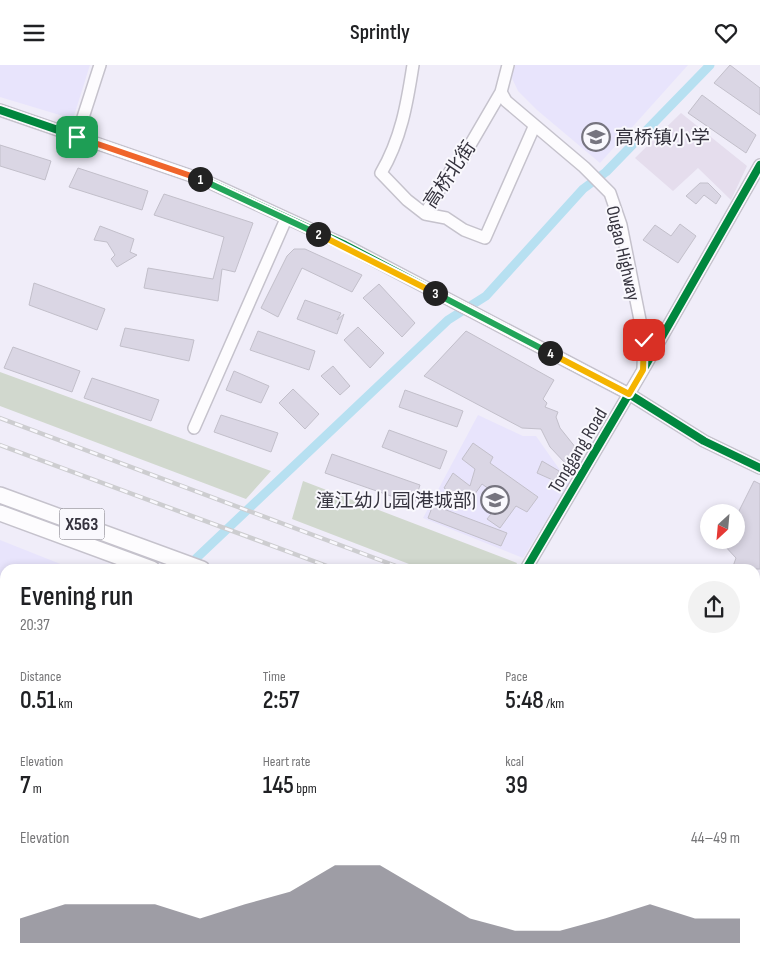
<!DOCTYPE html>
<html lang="en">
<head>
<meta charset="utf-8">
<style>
  :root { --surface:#fff; --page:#f2f2f2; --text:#202124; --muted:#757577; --accent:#76747f }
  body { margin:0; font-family:"Sofia Sans Condensed","Noto Sans SC",sans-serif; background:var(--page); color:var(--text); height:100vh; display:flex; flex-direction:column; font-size:19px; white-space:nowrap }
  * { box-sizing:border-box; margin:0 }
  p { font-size:16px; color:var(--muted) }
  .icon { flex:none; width:28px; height:28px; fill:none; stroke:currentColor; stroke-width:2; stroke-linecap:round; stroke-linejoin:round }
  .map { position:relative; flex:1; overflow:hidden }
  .side { position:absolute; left:0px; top:499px; width:760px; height:406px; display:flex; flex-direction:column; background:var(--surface); border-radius:15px 15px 0 0; box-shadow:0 2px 8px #0003 }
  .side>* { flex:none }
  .needle { width:32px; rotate:206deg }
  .fabs { position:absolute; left:700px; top:439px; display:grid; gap:10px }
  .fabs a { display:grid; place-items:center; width:45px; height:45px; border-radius:50%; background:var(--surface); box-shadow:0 2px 8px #0003; font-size:25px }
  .pin { position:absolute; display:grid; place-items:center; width:42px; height:42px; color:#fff; margin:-21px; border-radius:10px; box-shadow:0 2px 8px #0006 }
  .km { position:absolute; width:25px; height:25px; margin:-12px; border-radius:50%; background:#222; color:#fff; font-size:14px; line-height:25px; text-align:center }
  .round { display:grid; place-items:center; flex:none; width:52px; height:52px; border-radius:26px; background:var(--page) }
  .summary { display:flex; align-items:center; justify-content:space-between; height:85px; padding:0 20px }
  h1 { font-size:28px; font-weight:600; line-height:38px }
  .metrics { display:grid; grid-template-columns:repeat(3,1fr); gap:8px; height:85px; padding:5px 20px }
  .metrics div { display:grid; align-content:center }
  .metrics b { font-size:25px; font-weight:600 }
  .metrics small { font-size:14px; font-weight:400 }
  .metrics p { font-size:14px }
  .chart { height:140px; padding:10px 20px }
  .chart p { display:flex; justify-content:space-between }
  .chart svg { width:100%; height:90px; margin-top:5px; fill:var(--accent); opacity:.7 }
  header { display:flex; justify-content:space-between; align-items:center; height:65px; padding:0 20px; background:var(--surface); font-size:22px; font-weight:600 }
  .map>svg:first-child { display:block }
  .built { fill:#e8e4fc }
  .medical { fill:#e5dded }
  .green { fill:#d1d8ce }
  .water { fill:#b7e0f1 }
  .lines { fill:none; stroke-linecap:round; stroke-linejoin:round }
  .stream { stroke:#b7e0f1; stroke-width:2.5 }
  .canal { stroke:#b7e0f1; stroke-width:9 }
  .building { fill:#dad6e4; stroke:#c2bfca }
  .minor-casing { stroke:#c5c2cc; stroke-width:14 }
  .major-casing { stroke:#c5c2cc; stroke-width:18 }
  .minor { stroke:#fdfcfe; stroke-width:11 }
  .major { stroke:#fdfcfe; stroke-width:15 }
  .rail-casing { stroke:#cdcdd0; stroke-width:4.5 }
  .rail { stroke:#f9f8fd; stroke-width:2.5; stroke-dasharray:8; stroke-linecap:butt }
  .cycleway-casing { stroke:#f9f8fd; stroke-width:11 }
  .cycleway { stroke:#00873e; stroke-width:8 }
  .split-1-casing { stroke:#fff; stroke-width:10 }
  .split-2-casing { stroke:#fff; stroke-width:10 }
  .split-3-casing { stroke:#fff; stroke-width:10 }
  .split-4-casing { stroke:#fff; stroke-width:10 }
  .split-5-casing { stroke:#fff; stroke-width:10 }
  .split-1 { stroke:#f0652b; stroke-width:6 }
  .split-2 { stroke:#22a559; stroke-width:6 }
  .split-3 { stroke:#f5b400; stroke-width:6 }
  .split-4 { stroke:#22a559; stroke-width:6 }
  .split-5 { stroke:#f5b400; stroke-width:6 }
  .labels { text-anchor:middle; stroke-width:4; stroke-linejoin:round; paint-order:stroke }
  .shield { fill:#f9f8fd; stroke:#706e77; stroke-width:1 }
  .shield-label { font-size:18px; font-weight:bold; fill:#35333e }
  .poi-label { font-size:19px; fill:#35333e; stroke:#f9f8fd; text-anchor:start }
  .street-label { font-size:19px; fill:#35333e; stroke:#f9f8fd }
</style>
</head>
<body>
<header><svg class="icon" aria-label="menu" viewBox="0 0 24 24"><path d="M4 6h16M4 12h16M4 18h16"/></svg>Sprintly<svg class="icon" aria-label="heart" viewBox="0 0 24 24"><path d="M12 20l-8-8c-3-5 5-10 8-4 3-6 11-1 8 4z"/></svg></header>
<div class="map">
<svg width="760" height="904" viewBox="0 0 760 904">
  <rect width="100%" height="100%" fill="#f0edf9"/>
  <path class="built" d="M 0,0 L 90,0 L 73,54 L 0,32 Z
    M 515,0 L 688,0 L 600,98 L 537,45 L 518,26 L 511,11 Z
    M 478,350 L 523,371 L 536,371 L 569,418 L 523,493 L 423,453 Z
    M 0,475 L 73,504 L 5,504 L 5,657 L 0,661 Z
    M 755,746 L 760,748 L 760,857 L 755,855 L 757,829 L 755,828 Z"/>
  <path class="medical" d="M 681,48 L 747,101 L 731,135 L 698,103 L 673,126 L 635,93 Z"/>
  <path class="green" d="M 0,307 L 271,406 L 246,434 L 0,341 Z
    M 303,416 L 517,498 L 514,504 L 422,504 L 292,454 Z
    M 5,694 L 5,883 L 0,876 L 0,699 Z
    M 17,900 L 307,900 L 305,904 L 20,904 Z"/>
  <path class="water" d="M 75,900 L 140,900 L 148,904 L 77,904 Z
    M 163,900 L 208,900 L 210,904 L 158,904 Z"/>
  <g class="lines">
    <path class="stream" d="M 0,678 L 5,674
      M 0,748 L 5,749"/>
    <path class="canal" d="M 187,502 L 448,255 L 486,231 L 583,124 L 606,107 L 710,0"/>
  </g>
  <path class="building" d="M 730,0 L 760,23 L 760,50 L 714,18 Z
    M 702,30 L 756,70 L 746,88 L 688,48 Z
    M 0,80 L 51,96 L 45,115 L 0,101 Z
    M 78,103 L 148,126 L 142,145 L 69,122 Z
    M 700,118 L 708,118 L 721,131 L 716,139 L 704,130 L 696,139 L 686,131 Z
    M 164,129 L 253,158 L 235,207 L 222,204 L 218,236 L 144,223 L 148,203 L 213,214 L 224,172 L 154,150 Z
    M 680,159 L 696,171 L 678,198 L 643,175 L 655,160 L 671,171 Z
    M 100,161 L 134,174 L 130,187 L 137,190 L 117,202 L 111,194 L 115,190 L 107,177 L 94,175 Z
    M 294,184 L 305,184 L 362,210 L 352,227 L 302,203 L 278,252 L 261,243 L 287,191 Z
    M 34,218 L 105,244 L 97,265 L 29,240 Z
    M 379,219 L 415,258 L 402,272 L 363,233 Z
    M 305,235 L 341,248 L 337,255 L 344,249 L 337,269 L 297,254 Z
    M 358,262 L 384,288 L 370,303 L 344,275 Z
    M 125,263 L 194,275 L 189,296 L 120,281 Z
    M 258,266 L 315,286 L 309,305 L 250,285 Z
    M 466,266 L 554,315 L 543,334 L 547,338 L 545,342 L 558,347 L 556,352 L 560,363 L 576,383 L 567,400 L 550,382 L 541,364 L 522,363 L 424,311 Z
    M 13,282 L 80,306 L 72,327 L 4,303 Z
    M 333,301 L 350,321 L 340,330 L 321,311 Z
    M 234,306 L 269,321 L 261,338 L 226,325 Z
    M 92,313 L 159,335 L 151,356 L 84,333 Z
    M 293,324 L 319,349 L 305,364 L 279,338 Z
    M 405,325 L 463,346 L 457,362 L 399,342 Z
    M 221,350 L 278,368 L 271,387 L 214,367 Z
    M 389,365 L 447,386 L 440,404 L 382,382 Z
    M 473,378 L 493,392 L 490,398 L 538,432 L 527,447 L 516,441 L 500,463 L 487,454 L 503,434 L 482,419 L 467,440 L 444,423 L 453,408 L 470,421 L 475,404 L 462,394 Z
    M 332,389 L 420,420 L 414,439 L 325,408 Z
    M 542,396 L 559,406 L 555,416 L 537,408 Z
    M 754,416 L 760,419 L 760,504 L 732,504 L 736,493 L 723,479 L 725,475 L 736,475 L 736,452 Z
    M 433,440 L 507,468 L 501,481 L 428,453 Z"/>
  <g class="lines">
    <defs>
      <path id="minor" d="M 413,0 C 407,39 401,74 381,108 L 407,135 L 425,149 L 451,105 L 459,99 L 501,27
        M 508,0 L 501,27 L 506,36 L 584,102 L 610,128 L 621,160 L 644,275 L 643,303
        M 0,45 L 206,116 L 345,180 L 629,329 L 704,376 L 760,403
        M 77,71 L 100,0
        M 425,149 L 446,153 L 464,165 L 485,173 L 534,62
        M 194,363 L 286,154
        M 526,504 L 643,305 L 760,100
        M 0,774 L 5,773
        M 0,823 L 5,824
        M 42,900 L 43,904
        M 267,900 L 267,904
        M 312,904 L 313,900"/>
      <path id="major" d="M 0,430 L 202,504
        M 0,448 L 152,504
        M 755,709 L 760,710
        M 755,726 L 760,728"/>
    </defs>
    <use href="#minor" class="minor-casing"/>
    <use href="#major" class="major-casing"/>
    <use href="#minor" class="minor"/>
    <use href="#major" class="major"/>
    <defs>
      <path id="rail" d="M 0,353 L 404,504
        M 0,380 L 335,504
        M 755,640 L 760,642
        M 755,666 L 760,668"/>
    </defs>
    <use href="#rail" class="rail-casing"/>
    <use href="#rail" class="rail"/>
    <defs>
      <path id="cycleway" d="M 0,45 L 206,116 L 345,180 L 629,329 L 704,376 L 760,403
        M 526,504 L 643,305 L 760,100"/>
    </defs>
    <use href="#cycleway" class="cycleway-casing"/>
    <use href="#cycleway" class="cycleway"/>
  </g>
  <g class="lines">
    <defs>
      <path id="split-1" d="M 77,72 L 200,114"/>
      <path id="split-2" d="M 200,114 L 318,169"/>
      <path id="split-3" d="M 318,169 L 435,228"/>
      <path id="split-4" d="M 435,228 L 550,288"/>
      <path id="split-5" d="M 550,288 L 629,329 L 643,305 L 644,275"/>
    </defs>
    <use href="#split-1" class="split-1-casing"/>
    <use href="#split-2" class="split-2-casing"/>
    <use href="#split-3" class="split-3-casing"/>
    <use href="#split-4" class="split-4-casing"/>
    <use href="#split-5" class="split-5-casing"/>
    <use href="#split-1" class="split-1"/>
    <use href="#split-2" class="split-2"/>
    <use href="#split-3" class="split-3"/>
    <use href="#split-4" class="split-4"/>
    <use href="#split-5" class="split-5"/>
  </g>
  <defs>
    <symbol id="school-ring" viewBox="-11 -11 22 22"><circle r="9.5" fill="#f9f8fd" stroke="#76747f" stroke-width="1.5"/><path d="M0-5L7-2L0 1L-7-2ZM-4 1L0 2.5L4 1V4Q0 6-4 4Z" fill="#76747f"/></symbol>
  </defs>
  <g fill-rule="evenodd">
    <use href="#school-ring" x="580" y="56" width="32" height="32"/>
    <use href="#school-ring" x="479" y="419" width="32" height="32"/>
  </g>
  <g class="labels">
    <rect class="shield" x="59.5" y="443.5" width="45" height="31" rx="4"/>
    <g class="shield-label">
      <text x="82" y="465">X563</text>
    </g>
    <g class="poi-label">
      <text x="615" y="79">高桥镇小学</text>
      <text x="476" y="442" text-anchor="end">潼江幼儿园(港城部)</text>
    </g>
    <g class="street-label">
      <text transform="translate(449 109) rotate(-56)" y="7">高桥北街</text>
      <text transform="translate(624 188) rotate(77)" y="7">Ougao Highway</text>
      <text transform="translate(577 385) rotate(-59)" y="7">Tonggang Road</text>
    </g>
  </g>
</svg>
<div class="fabs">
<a><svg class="needle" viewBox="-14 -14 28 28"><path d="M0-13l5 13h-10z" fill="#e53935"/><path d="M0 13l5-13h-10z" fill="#757577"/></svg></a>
</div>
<div class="pin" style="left:77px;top:72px;background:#1e9e55"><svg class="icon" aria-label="arrive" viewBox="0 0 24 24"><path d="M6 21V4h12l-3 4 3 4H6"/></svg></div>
<div class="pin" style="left:644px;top:275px;background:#d93025"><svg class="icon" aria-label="check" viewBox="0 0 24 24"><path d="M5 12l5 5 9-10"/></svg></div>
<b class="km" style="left:200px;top:114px">1</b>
<b class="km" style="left:318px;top:169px">2</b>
<b class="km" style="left:435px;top:228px">3</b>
<b class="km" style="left:550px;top:288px">4</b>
<section class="side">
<div class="summary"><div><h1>Evening run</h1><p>20:37</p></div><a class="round"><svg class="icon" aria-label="share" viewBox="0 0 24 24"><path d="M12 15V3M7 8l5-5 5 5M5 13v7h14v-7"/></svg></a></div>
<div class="metrics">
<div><p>Distance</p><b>0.51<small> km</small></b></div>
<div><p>Time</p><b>2:57</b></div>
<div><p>Pace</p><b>5:48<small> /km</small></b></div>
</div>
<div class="metrics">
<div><p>Elevation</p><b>7<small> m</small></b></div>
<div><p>Heart rate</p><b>145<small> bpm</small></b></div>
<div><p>kcal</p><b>39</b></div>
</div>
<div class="chart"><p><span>Elevation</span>44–49 m</p>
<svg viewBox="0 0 160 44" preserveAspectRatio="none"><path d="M0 44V32L10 25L20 25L30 25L40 32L50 25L60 19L70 6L80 6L90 19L100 32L110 38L120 38L130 32L140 25L150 32L160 32V44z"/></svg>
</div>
</section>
</div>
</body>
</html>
